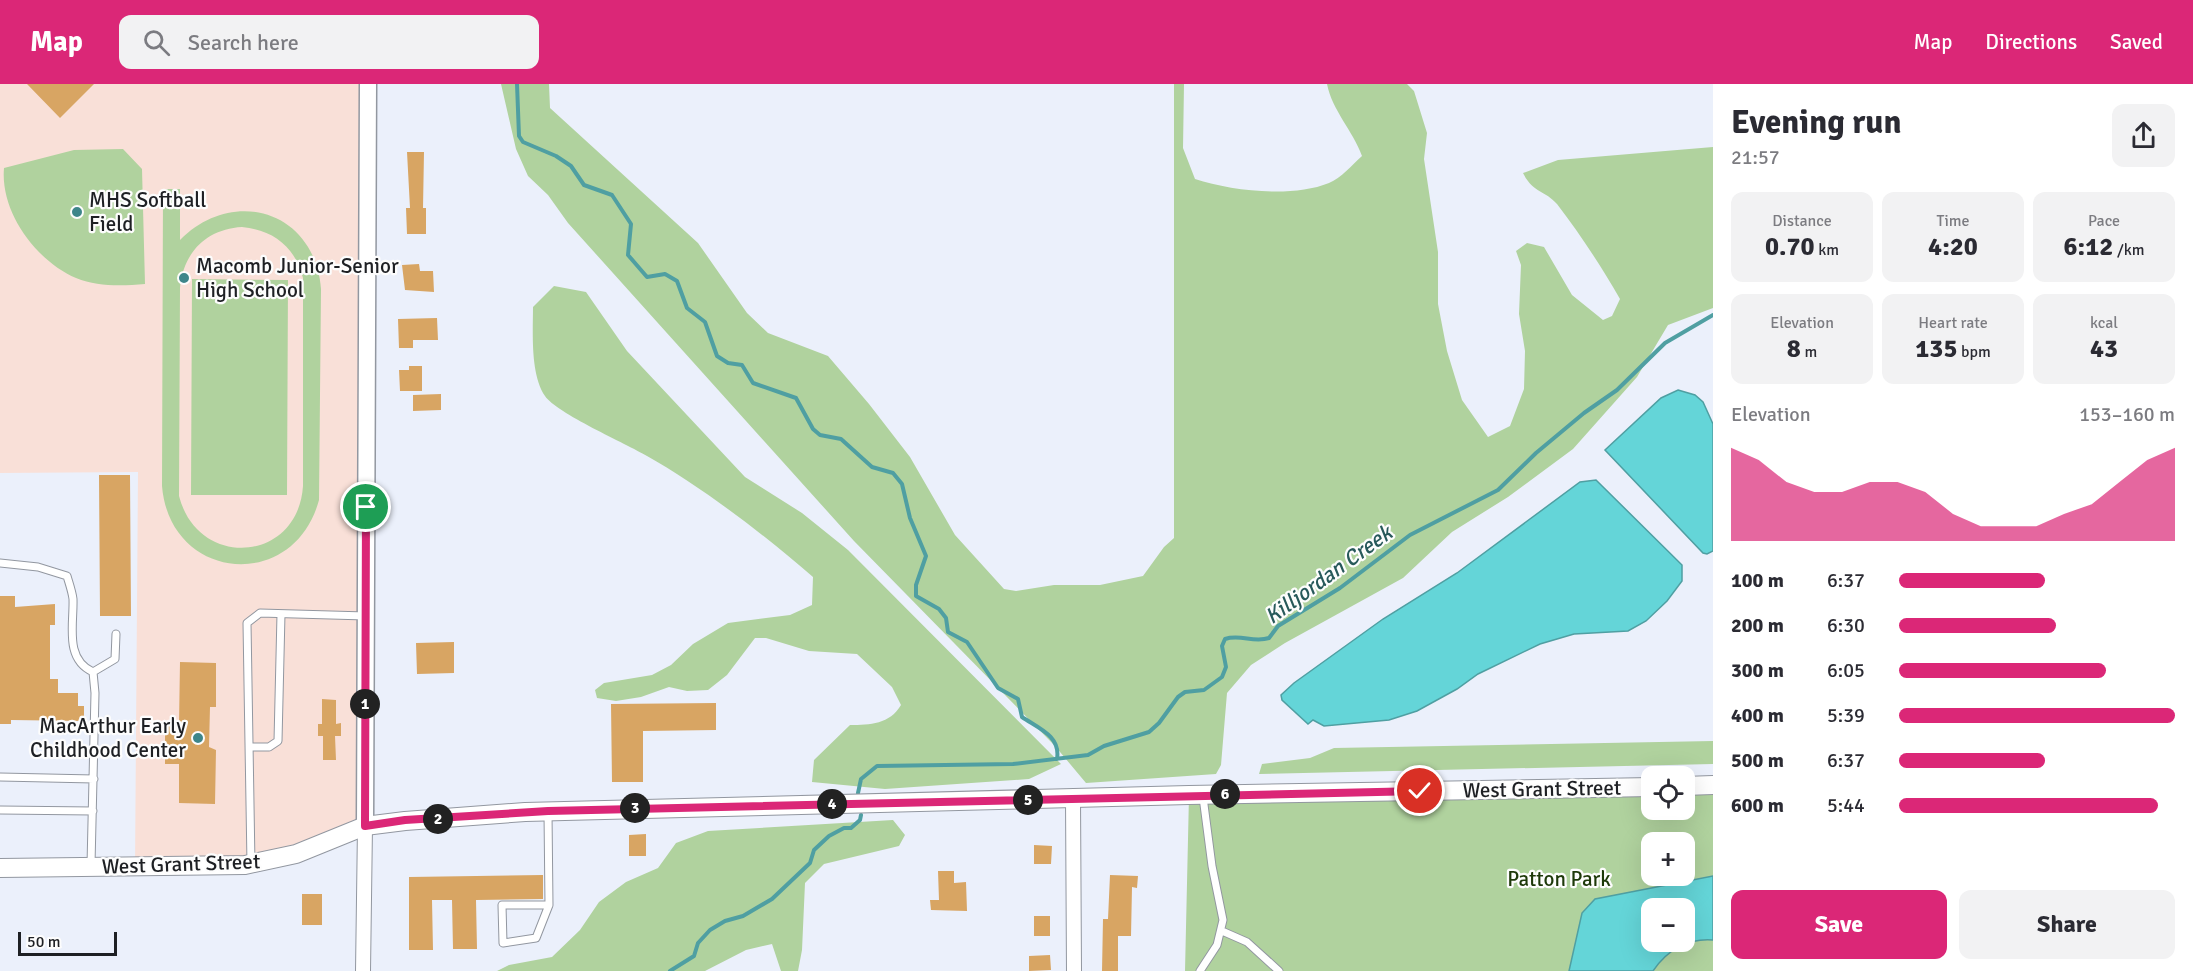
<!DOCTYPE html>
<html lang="en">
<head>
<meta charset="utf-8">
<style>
  :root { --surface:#fff; --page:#f2f2f3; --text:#2b2b33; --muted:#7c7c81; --accent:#db2777 }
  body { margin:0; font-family:Signika,sans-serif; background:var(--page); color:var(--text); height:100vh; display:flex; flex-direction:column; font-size:22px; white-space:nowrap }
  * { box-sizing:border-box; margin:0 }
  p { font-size:20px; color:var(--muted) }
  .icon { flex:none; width:33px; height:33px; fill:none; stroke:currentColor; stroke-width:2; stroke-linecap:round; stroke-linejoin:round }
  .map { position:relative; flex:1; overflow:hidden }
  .side { display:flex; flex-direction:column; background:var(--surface); width:480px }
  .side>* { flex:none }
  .fabs { position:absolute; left:1641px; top:682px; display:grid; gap:12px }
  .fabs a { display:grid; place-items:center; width:54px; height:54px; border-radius:12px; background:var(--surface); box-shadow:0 6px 24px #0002; font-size:30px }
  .scale { position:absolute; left:18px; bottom:15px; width:99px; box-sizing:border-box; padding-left:6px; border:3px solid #1e2024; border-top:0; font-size:16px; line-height:21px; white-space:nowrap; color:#1e2024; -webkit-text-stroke:4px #fdfdfd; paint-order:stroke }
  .pin { position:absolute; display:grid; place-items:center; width:51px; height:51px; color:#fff; margin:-26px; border:3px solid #fff; border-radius:50%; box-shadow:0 2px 6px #0007 }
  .km { position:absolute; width:30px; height:30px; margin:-15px; border-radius:50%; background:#222; color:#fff; font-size:16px; line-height:30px; text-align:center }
  .round { display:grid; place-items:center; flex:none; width:63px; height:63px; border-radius:12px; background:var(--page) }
  .head { display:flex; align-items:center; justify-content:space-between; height:102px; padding:0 18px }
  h1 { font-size:33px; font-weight:700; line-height:45px }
  .metrics { display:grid; grid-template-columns:repeat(3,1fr); gap:9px; height:102px; padding:6px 18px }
  .metrics div { display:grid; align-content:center; border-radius:12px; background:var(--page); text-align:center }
  .metrics b { font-size:26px; font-weight:700 }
  .metrics small { font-size:16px; font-weight:400 }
  .metrics p { font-size:16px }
  .chart { height:168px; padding:12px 18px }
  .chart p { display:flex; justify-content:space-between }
  .chart svg { width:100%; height:108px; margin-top:6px; fill:var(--accent); opacity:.7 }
  .button { display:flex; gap:12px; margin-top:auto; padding:12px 18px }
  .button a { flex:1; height:69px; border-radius:12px; background:var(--accent); color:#fff; font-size:24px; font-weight:700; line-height:69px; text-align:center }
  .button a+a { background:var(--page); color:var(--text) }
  ul { padding:0 18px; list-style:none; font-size:20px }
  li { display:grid; grid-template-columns:96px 72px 1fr; align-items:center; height:45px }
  li i { height:15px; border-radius:8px; background:var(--accent) }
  header { display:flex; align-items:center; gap:36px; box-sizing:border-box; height:84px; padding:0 30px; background:var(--accent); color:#fff }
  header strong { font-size:28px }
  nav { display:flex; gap:33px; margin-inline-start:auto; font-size:21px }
  .search { width:420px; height:54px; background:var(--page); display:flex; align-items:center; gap:15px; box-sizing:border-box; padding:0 21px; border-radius:12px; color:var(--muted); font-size:22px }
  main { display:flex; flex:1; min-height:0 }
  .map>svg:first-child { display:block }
  .education { fill:#f9e0d8 }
  .green { fill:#b0d29e; fill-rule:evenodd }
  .water { fill:#64d5d8; stroke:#4f9fa2; stroke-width:1.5; fill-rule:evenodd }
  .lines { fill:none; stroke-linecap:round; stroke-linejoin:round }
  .stream { stroke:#4f9fa2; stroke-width:4 }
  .building { fill:#d8a563 }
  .service-casing { stroke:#9297a0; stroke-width:9 }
  .minor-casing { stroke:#9297a0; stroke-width:16 }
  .tertiary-casing { stroke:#9297a0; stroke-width:19 }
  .secondary-casing { stroke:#9297a0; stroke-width:20 }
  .service { stroke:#fff; stroke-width:7 }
  .minor { stroke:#fff; stroke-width:14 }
  .tertiary { stroke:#fff; stroke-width:16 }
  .secondary { stroke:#fff; stroke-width:18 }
  .route-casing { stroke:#fff; stroke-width:12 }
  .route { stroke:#db2777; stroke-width:8 }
  .poi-dot { fill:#3e868a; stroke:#fdfdfd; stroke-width:2 }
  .labels { text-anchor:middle; stroke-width:4.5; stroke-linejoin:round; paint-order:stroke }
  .poi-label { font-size:21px; fill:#1e2024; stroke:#fdfdfd; text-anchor:start }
  .street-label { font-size:21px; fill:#1e2024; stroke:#fdfdfd }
  .park-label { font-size:21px; fill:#1d3909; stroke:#fdfdfd }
  .water-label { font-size:22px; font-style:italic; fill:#27595a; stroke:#fdfdfd }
</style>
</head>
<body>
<header>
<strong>Map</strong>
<div class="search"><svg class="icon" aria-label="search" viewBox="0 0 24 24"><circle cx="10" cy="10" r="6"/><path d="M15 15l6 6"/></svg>Search here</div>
<nav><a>Map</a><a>Directions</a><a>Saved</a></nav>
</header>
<main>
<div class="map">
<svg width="1713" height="887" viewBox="0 0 1713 887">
  <rect width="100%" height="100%" fill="#ebf0fb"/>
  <path class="education" d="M 0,0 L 368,0 L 365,742 L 296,770 L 135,783 L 138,388 L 0,389 Z"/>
  <path class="green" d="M 501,0 L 549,0 L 550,24 L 698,159 L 747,229 L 768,249 L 828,272 L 869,320 L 910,373 L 955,451 L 1004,505 L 1016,507 L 1054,501 L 1100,501 L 1143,492 L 1164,463 L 1174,454 L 1174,0 L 1184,0 L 1183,64 L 1195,95 C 1232,107 1292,114 1329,99 C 1341,94 1352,81 1362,72 C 1353,47 1332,26 1327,0 L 1407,0 L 1414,7 L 1427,49 L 1424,75 L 1438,168 L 1438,220 L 1447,267 L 1462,316 L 1488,353 L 1510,342 L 1524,305 L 1525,267 L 1519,230 L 1521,181 L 1516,167 L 1527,159 L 1544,163 L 1572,211 L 1603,236 L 1612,232 L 1620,215 C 1601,182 1580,150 1557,120 C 1545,106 1533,109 1523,89 L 1558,76 L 1713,63 L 1713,224 L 1668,241 L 1637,293 L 1573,365 L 1508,413 L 1452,448 L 1403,494 L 1285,559 L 1251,581 L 1227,609 L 1221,681 L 1216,690 L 1086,699 L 1055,662 L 854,457 L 568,139 L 548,111 L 528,92 L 516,65 Z
    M 123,65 L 142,85 L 145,200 C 122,202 98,203 76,194 C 36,177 0,128 4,84 L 74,66 Z
    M 163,105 L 180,105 L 180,156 C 233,102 315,127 321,205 L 319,416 C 294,509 170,498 162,402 ZM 242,143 C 274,146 295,163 303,194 L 303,402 C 298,479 198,486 179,412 L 180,204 C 183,169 206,145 242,143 Z
    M 192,195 L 288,196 L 287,411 L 191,411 Z
    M 554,202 L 586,208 L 627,267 L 745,393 L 802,429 L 848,466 L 1061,680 L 1029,695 L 885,705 L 812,698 L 814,676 L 850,641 C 870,641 890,640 901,621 L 892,603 L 857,570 L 809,567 L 766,554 L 755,554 L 727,591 L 708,606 L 687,607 L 669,603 L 641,613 L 616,617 L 597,614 L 595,606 L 604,599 L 652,591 L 671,581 L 693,560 L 728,539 L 790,531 L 812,521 L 813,493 C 766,452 702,403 647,372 C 627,360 556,329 545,312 C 530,290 533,248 533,223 Z
    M 1713,657 L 1713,680 L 1259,690 L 1262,680 L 1310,674 L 1334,664 Z
    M 1713,701 L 1713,887 L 1185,887 L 1189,711 L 1651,702 L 1652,726 L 1684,726 L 1685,702 ZM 1652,759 L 1684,759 L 1684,792 L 1652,792 ZM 1652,825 L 1684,825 L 1684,858 L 1652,858 Z
    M 893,736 L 905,751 L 899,762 L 824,780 L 805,799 L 802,866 L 798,887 L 781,887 L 772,860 L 746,866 L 705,887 L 497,887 L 509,881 L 552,873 L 580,846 L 599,818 L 626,798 L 658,784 L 676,759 L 708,747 Z"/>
  <path class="water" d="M 1678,306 L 1695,311 L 1703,318 L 1713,340 L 1713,467 L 1707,470 L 1703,469 L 1605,366 L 1661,314 Z
    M 1596,396 L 1682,481 L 1682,497 L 1667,517 L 1646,537 L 1628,547 L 1574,550 L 1540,560 L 1478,590 L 1457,605 L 1417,627 L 1389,636 L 1324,642 L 1313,636 L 1308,640 L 1282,616 L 1281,611 L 1294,599 L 1383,535 L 1457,489 L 1580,398 Z
    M 1713,792 L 1713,856 C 1688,854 1667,866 1653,887 L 1569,887 L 1582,829 L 1595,815 ZM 1652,825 L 1684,825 L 1684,858 L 1652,858 Z"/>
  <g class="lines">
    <path class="stream" d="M 517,0 L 519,52 L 523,58 L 556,72 L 571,82 L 584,101 L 612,111 L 631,140 L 628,171 L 647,193 L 665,190 L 677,197 L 687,224 L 705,238 L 717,272 L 728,279 L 742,281 L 753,299 L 796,314 L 813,345 L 820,351 L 841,355 L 872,383 L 893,389 L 902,400 L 910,434 L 926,472 L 916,501 L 916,512 L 939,525 L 946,534 L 948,548 L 967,558 L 998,604 L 1018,615 L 1022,633 C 1038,644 1061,652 1057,675
      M 858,709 L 861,695 L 877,682 L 1013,680 L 1088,671 L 1104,662 L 1149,648 L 1159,639 L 1178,613 L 1185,608 L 1204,606 L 1222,593 L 1226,583 L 1222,562 L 1225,555 C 1240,550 1254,559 1269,554 L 1278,542 L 1340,504 L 1410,451 L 1498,406 L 1536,369 L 1584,329 L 1617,306 L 1665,259 L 1713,231
      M 670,887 L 694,872 L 698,859 L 710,846 L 725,837 L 743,832 L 772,815 L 810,779 L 814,766 L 829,752 L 844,744 L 851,744 L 860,736 L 861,731"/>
  </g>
  <path class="building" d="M 27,0 L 94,0 L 60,34 Z
    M 407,68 L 424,68 L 423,124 L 426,124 L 426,150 L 407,150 L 406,124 L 410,124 Z
    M 419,180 L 420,187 L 433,187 L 434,208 L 405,206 L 402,181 Z
    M 437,234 L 438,256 L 413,256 L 413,264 L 399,264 L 398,235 Z
    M 409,282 L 422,282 L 422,307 L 400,307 L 399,286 L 409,286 Z
    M 441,310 L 441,326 L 413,327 L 413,311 Z
    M 99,391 L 130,391 L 131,532 L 100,532 Z
    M 0,512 L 15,512 L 15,523 L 55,520 L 55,541 L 50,541 L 50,595 L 58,595 L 58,609 L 78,609 L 78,622 L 84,622 L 84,637 L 11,636 L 11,640 L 0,640 Z
    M 454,558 L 454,589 L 417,590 L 416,559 Z
    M 180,578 L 216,579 L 216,623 L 210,623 L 209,663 L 216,666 L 215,720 L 179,719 L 179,680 L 165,680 L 165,641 L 179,641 Z
    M 322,615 L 336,616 L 336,640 L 341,639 L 341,652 L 335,652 L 336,676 L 323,676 L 323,652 L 318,652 L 318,640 L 322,640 Z
    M 716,619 L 716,646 L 643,647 L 643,698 L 612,698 L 611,620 Z
    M 646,750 L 646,772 L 629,772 L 629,751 Z
    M 1034,761 L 1052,762 L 1051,780 L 1034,780 Z
    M 938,787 L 954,787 L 954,799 L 966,798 L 967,827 L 931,826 L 930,816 L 939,816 Z
    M 543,791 L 543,815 L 476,816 L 477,865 L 453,865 L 452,816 L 432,816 L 433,866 L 409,866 L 409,793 Z
    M 1110,791 L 1138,792 L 1137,804 L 1132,803 L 1131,852 L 1118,852 L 1118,887 L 1102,887 L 1103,835 L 1108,835 Z
    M 302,810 L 322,810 L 322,841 L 302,841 Z
    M 1034,832 L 1050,832 L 1050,852 L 1034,852 Z
    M 1050,871 L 1051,886 L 1029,887 L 1029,872 Z"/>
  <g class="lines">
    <defs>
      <path id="service" d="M 0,479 L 38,483 L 67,492 C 69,499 72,507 73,515 C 74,540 64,575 93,588
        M 249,663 L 269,663 L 278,657 L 281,530
        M 0,693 L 94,695
        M 0,726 L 93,727
        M 548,729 L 549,821 L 536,854 L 503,859 L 502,821 L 549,821
        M 251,780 L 247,539 L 260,529 L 366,532
        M 91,781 L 95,609 L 93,588 L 115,575 L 116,550
        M 1222,847 L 1247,858 L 1279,887
        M 1200,887 L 1217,861 L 1223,836 L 1212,782 L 1203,713"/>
      <path id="minor" d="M 1073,715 L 1074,887
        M 363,887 L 365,742"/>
      <path id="tertiary" d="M 365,742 L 368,0"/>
      <path id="secondary" d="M 1684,702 L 1713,701
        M 0,784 L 245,781 L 296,770 L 365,742 L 405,737 L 525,728 L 1189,711 L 1652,703"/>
    </defs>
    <use href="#service" class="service-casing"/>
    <use href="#minor" class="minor-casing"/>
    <use href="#tertiary" class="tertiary-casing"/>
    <use href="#secondary" class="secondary-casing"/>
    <use href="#service" class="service"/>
    <use href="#minor" class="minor"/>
    <use href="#tertiary" class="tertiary"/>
    <use href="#secondary" class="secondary"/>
  </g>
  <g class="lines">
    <defs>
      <path id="route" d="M 366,423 L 365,742 L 405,736 L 548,727 L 1420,707"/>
    </defs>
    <use href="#route" class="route-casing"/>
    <use href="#route" class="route"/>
  </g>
  <g class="poi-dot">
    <circle cx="77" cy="128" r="6"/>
    <circle cx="184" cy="194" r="6"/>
    <circle cx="198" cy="654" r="6"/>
  </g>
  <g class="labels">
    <g class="poi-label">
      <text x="89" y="123">MHS Softball<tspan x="89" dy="24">Field</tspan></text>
      <text x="196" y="189">Macomb Junior-Senior<tspan x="196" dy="24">High School</tspan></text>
      <text x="186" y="649" text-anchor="end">MacArthur Early<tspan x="186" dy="24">Childhood Center</tspan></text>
    </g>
    <g class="street-label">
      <text transform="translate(1542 705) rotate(-1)" y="7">West Grant Street</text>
      <text transform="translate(181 780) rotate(-2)" y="7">West Grant Street</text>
    </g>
    <g class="park-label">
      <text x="1559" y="802">Patton Park</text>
    </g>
    <g class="water-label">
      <text transform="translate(1328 490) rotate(-36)" y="8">Killjordan Creek</text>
    </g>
  </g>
</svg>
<div class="fabs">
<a><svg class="icon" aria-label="locate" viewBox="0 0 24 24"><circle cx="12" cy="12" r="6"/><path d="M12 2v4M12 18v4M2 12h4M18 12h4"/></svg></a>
<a>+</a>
<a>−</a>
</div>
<div class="scale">50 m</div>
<div class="pin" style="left:366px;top:423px;background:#1e9e55"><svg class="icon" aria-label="arrive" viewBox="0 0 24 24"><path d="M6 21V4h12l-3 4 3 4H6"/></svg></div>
<div class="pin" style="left:1420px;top:707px;background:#d93025"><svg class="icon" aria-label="check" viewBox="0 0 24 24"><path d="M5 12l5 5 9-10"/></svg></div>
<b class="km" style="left:365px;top:620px">1</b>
<b class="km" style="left:438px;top:735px">2</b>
<b class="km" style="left:635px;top:724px">3</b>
<b class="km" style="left:832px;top:720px">4</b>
<b class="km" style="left:1028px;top:716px">5</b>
<b class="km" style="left:1225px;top:710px">6</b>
</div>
<section class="side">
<div class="head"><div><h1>Evening run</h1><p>21:57</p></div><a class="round"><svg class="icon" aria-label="share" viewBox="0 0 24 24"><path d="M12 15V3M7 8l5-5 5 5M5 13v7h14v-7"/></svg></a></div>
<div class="metrics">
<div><p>Distance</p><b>0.70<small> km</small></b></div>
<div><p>Time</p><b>4:20</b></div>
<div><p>Pace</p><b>6:12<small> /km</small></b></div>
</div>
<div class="metrics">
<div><p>Elevation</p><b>8<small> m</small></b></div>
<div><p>Heart rate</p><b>135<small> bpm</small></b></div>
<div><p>kcal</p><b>43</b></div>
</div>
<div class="chart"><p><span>Elevation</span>153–160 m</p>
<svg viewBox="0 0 160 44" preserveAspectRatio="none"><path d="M0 44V6L10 11L20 20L30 24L40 24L50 20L60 20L70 24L80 33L90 38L100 38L110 38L120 33L130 29L140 20L150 11L160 6V44z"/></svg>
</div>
<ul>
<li><b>100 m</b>6:37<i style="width:53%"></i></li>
<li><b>200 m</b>6:30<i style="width:57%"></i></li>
<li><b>300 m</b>6:05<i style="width:75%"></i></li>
<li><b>400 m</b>5:39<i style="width:100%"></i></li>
<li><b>500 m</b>6:37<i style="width:53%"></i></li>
<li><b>600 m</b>5:44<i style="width:94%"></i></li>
</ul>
<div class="button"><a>Save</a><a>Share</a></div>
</section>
</main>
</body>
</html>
